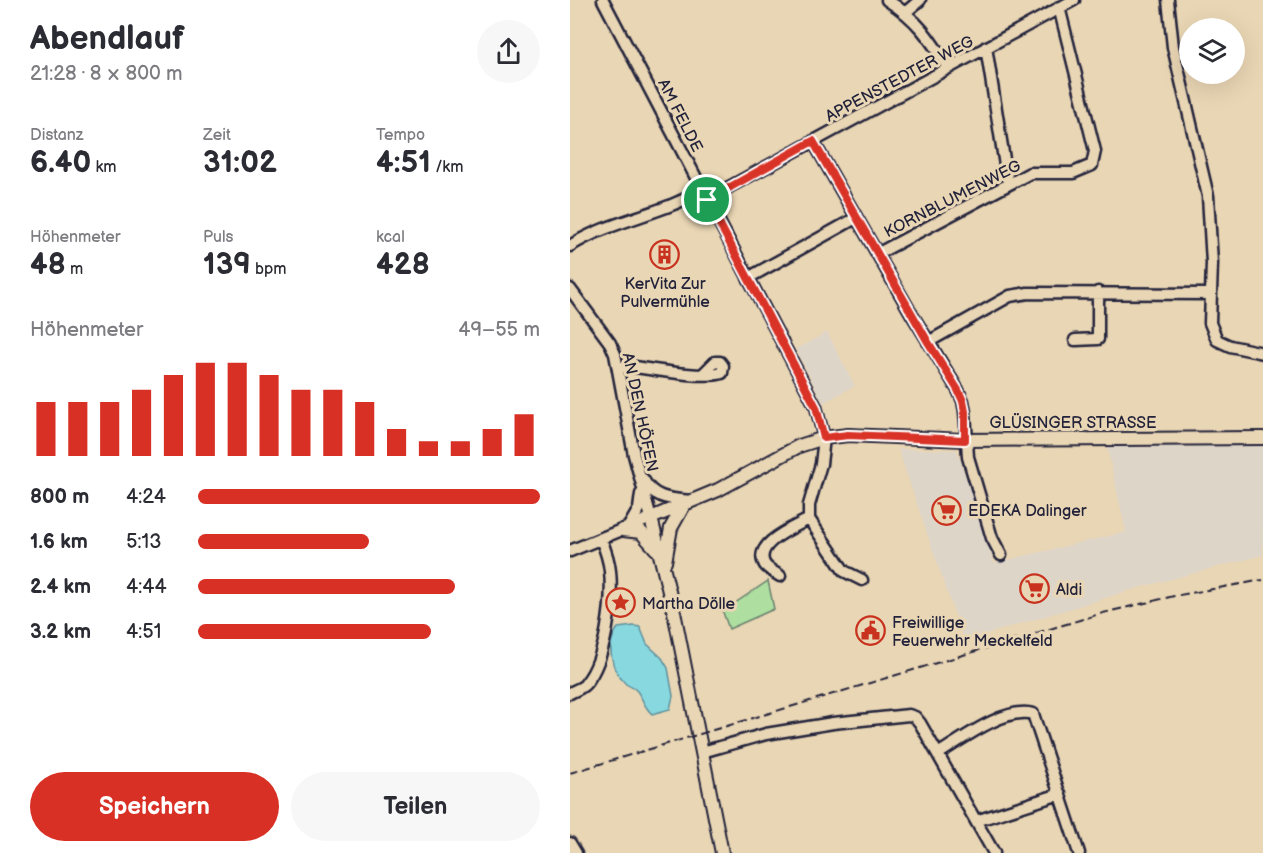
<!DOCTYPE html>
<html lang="de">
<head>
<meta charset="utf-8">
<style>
  :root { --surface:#fff; --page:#f7f7f7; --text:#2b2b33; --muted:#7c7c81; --accent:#d93025 }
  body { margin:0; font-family:"Balsamiq Sans",sans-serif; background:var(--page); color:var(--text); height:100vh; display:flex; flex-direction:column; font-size:22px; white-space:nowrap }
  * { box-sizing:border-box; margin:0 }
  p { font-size:20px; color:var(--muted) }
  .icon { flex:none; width:33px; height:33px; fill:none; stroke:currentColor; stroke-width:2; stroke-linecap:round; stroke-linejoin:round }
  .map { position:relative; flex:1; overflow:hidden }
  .sheet { display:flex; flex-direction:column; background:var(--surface); width:570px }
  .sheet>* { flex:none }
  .tools { position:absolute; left:609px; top:18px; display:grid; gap:12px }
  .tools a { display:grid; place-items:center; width:66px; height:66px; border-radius:50%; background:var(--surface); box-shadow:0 6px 24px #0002; font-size:30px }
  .pin { position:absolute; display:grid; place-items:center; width:51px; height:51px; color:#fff; margin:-26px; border:3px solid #fff; border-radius:50%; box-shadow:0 2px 6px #0007 }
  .round { display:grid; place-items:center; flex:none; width:63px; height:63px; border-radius:32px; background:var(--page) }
  .summary { display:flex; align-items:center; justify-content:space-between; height:102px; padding:0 30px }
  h1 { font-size:33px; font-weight:600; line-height:45px }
  .figures { display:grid; grid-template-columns:repeat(3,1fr); gap:9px; height:102px; padding:6px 30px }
  .figures div { display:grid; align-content:center }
  .figures b { font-size:30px; font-weight:600 }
  .figures small { font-size:16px; font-weight:400 }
  .figures p { font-size:16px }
  .chart { height:168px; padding:12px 30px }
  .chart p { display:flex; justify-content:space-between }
  .chart svg { width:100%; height:108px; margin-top:6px; stroke:var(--accent); stroke-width:6 }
  .primary-button { display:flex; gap:12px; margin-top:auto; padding:12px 30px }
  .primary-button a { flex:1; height:69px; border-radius:36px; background:var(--accent); color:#fff; font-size:24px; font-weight:600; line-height:69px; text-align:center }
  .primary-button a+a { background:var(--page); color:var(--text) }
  ul { padding:0 30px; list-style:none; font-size:20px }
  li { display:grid; grid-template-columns:96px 72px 1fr; align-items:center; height:45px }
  li i { height:15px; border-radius:8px; background:var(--accent) }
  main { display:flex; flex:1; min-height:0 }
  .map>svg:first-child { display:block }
  .built { fill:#ded5c9 }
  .green { fill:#aedfa0; stroke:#68806e; stroke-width:1.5 }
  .water { fill:#88d9df; stroke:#5f909d; stroke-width:1.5 }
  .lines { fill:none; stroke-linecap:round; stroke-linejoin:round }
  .minor-casing { stroke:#22223b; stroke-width:15 }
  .major-casing { stroke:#22223b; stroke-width:16 }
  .minor { stroke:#e9d6b4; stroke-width:10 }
  .major { stroke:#e9d6b4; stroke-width:12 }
  .rail { stroke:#22223b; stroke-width:2; stroke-dasharray:9 4.5; stroke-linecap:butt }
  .route-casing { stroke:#fff; stroke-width:12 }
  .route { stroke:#d93025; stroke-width:8 }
  .labels { text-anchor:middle; stroke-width:6; stroke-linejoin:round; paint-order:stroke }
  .street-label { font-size:16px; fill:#22223b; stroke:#e9d6b4 }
  .poi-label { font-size:16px; fill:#22223b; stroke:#e9d6b4; text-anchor:start }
</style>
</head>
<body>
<main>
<section class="sheet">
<div class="summary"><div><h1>Abendlauf</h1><p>21:28 · 8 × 800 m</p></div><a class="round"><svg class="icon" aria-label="share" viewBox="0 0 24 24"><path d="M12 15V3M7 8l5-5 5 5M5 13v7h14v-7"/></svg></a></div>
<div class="figures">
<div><p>Distanz</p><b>6.40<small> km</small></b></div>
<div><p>Zeit</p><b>31:02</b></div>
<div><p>Tempo</p><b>4:51<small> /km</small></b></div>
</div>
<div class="figures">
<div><p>Höhenmeter</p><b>48<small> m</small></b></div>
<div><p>Puls</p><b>139<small> bpm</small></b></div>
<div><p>kcal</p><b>428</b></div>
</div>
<div class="chart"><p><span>Höhenmeter</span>49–55 m</p>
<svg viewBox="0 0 160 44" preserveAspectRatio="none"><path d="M5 44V22M15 44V22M25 44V22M35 44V17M45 44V11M55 44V6M65 44V6M75 44V11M85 44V17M95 44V17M105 44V22M115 44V33M125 44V38M135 44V38M145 44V33M155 44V27"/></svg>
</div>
<ul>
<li><b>800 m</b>4:24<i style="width:100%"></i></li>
<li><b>1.6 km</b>5:13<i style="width:50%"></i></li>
<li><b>2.4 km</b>4:44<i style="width:75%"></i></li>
<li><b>3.2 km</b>4:51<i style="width:68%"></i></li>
</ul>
<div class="primary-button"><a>Speichern</a><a>Teilen</a></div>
</section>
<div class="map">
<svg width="693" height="853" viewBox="0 0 693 853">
  <rect width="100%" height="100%" fill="#e9d6b4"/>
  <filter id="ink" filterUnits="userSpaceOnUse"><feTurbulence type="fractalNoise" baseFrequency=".0167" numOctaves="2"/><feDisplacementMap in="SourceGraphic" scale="12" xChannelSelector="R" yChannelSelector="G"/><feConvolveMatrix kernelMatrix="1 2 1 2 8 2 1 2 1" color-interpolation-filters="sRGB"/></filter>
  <g filter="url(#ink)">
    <path class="built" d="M 257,332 L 285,386 L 253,403 L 226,349 Z
      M 693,446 L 693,555 L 568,588 L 394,641 L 328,449 L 387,450 L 424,563 L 556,532 L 537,447 Z"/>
    <path class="green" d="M 198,581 L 204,609 L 159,629 L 150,604 L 165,603 Z"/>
    <path class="water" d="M 64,626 L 70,627 L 77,644 L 92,658 L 98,668 L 103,696 L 100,709 L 82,714 C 73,706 74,700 67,691 C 64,687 60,687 56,684 C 41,671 35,643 48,628 Z"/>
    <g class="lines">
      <defs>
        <path id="minor" d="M 33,0 L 246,407 L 254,438 L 251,464 L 239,505 L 239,519 L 274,571 L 292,580
          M 317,0 C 347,19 360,38 378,68
          M 598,0 L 603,47 L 638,196 L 642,263 L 640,323 L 647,340 L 660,346 L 693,353
          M 336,12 L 350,0
          M 416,47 L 438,184
          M 243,141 L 341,313 L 388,390 L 393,401 L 395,412 L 398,457 L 422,538 L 431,555
          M 137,199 L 504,0
          M 0,246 C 41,220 91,215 132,190
          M 307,254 L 460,173 L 503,173 L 522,165 L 525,151 L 489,7
          M 178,278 L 286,218
          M 0,289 L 40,343 L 45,354 L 64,455 L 81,518 L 0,551
          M 505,340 L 528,339 L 528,292
          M 358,342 L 440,296 L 458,293 L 641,294
          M 49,368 L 58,366 C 81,369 132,379 152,373 L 153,366 L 150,362 L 145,362 L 133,374
          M 73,479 C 83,499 101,499 121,501
          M 59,526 L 69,509 L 71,494
          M 210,576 C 205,573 198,569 195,565 C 181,544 225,527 239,519
          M 0,693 C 5,690 13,688 16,683 C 36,659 43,601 40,571 C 39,560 35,549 31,539
          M 132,752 L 196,734 L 263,723 L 339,715 L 345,717 L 350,723 L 424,853
          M 368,754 C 392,739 436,706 463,714 L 509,853
          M 406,821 L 490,794
          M 0,843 L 6,853"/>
        <path id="major" d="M 53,530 L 71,532 L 86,549
          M 95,562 L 101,528 L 114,505
          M 152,853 L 104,612 L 81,518 L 148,490 L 229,446 L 254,438 L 278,435 L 395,440 L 693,438"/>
      </defs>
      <use href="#minor" class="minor-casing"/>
      <use href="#major" class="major-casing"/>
      <use href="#minor" class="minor"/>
      <use href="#major" class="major"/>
      <path class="rail" d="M 0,773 L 533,613 L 604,596 L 693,580"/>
    </g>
  </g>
  <g class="lines" filter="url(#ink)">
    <defs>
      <path id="route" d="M 243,141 L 358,342 L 388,390 L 393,401 L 395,412 L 395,440 L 278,435 L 254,438 L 246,407 L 137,200 Z"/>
    </defs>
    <use href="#route" class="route-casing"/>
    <use href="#route" class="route"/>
  </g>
  <defs>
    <symbol id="building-ring" viewBox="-11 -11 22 22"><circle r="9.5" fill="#e9d6b4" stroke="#c8321e" stroke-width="1.5"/><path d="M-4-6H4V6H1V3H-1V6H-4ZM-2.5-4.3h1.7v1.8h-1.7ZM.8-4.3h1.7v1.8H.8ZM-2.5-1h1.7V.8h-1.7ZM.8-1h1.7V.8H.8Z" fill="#c8321e"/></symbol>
    <symbol id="supermarket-ring" viewBox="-11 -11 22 22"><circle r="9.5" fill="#e9d6b4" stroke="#c8321e" stroke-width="1.5"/><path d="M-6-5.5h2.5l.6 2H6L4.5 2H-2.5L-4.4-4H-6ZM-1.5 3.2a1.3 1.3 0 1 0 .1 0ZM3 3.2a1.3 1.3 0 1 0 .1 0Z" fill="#c8321e"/></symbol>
    <symbol id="sight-ring" viewBox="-11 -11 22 22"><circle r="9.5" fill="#e9d6b4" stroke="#c8321e" stroke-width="1.5"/><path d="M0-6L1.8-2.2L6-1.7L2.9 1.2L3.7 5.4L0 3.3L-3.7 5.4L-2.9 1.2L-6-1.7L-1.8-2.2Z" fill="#c8321e"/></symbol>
    <symbol id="civic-ring" viewBox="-11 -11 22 22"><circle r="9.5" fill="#e9d6b4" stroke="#c8321e" stroke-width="1.5"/><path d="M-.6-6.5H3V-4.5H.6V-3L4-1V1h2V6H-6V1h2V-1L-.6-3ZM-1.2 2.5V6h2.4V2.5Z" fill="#c8321e"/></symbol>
  </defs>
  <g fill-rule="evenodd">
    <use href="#building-ring" x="78" y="238" width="33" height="33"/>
    <use href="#supermarket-ring" x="360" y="494" width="33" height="33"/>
    <use href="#supermarket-ring" x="448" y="572" width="33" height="33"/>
    <use href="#sight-ring" x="34" y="586" width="33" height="33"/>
    <use href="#civic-ring" x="284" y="614" width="33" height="33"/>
  </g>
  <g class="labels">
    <g class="street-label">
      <text transform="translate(329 78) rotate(-28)" y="6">APPENSTEDTER WEG</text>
      <text transform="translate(111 115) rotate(63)" y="6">AM FELDE</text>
      <text transform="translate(382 198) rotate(-27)" y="6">KORNBLUMENWEG</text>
      <text transform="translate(71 412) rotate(78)" y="6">AN DEN HÖFEN</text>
      <text x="503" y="428">GLÜSINGER STRASSE</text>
    </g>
    <g class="poi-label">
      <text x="95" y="289" text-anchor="middle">KerVita Zur<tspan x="95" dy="18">Pulvermühle</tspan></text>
      <text x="398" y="516">EDEKA Dalinger</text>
      <text x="486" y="595">Aldi</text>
      <text x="72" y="609">Martha Dölle</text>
      <text x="322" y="628">Freiwillige<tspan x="322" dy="18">Feuerwehr Meckelfeld</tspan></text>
    </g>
  </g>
</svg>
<div class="tools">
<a><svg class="icon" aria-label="layers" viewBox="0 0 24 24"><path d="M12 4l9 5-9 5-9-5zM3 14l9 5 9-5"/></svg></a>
</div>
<div class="pin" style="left:137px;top:200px;background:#1e9e55"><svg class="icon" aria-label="arrive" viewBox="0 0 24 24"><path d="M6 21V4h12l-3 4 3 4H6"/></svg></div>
</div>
</main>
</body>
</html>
